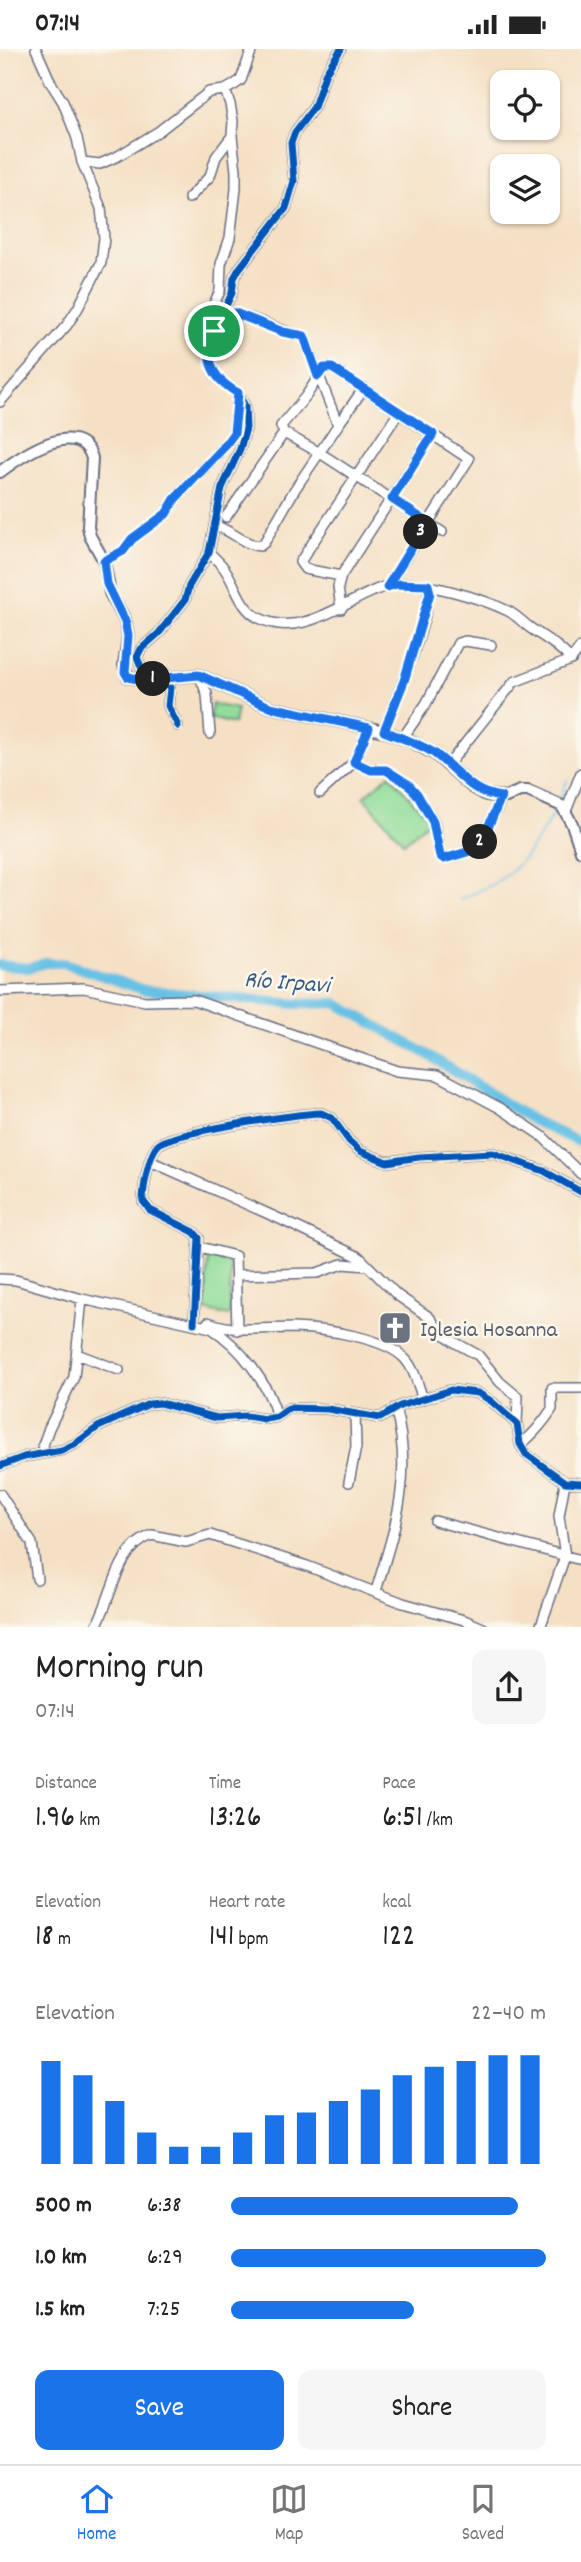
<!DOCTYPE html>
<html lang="en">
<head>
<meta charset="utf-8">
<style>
  :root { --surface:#fff; --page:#f6f6f6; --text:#222; --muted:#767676; --line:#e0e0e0; --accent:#1a73e8 }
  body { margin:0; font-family:Dekko,sans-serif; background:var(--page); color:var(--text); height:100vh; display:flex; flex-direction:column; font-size:26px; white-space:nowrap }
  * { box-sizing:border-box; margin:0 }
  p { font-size:23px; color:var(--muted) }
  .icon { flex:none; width:38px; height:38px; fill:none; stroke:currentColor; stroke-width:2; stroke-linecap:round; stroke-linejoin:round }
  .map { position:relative; height:1578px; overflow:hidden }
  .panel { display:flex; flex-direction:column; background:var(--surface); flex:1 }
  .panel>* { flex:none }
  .buttons { position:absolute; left:490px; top:21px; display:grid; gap:14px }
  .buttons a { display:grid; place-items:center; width:70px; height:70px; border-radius:14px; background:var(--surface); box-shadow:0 2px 5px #0004; font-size:35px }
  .pin { position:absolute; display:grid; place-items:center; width:60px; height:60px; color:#fff; margin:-30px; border:4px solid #fff; border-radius:50%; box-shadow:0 2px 7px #0007 }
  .km { position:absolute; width:35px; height:35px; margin:-18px; border-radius:50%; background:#222; color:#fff; font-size:19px; line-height:35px; text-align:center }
  .round { display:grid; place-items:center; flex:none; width:74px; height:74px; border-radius:14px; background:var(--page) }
  .summary { display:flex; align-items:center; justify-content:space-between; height:119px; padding:0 35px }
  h1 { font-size:38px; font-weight:600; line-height:52px }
  .stats { display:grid; grid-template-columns:repeat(3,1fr); gap:10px; height:119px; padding:7px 35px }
  .stats div { display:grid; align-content:center }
  .stats b { font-size:30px; font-weight:600 }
  .stats small { font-size:19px; font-weight:400 }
  .stats p { font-size:19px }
  .chart { height:196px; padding:14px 35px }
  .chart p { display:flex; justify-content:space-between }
  .chart svg { width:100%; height:126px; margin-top:7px; stroke:var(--accent); stroke-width:6 }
  .action { display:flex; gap:14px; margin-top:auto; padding:14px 35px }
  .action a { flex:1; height:80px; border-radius:14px; background:var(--accent); color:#fff; font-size:28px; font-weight:600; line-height:80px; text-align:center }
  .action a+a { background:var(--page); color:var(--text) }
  ul { padding:0 35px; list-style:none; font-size:23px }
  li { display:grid; grid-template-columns:112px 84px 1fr; align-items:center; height:52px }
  li i { height:18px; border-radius:9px; background:var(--accent) }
  .status { display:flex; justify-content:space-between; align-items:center; height:49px; padding:0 35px; background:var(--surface); direction:ltr }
  .status svg { height:19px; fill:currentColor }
  .dock { display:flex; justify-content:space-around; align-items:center; height:98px; border-top:2px solid var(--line); background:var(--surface); font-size:19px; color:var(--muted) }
  .dock a { display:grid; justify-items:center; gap:4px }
  .dock .current { color:var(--accent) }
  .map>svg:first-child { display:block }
  .green { fill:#92dd9a; stroke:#56867c; stroke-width:2 }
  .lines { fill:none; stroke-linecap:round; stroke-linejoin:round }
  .stream { stroke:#68c1e5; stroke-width:2 }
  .river { stroke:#68c1e5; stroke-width:10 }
  .minor-casing { stroke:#676d82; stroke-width:12 }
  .major-casing { stroke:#676d82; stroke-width:14 }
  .minor { stroke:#fff; stroke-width:9 }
  .major { stroke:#fff; stroke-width:10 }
  .cycleway-casing { stroke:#fbf7ec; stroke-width:11 }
  .cycleway { stroke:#0057b8; stroke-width:7 }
  .route-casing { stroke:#fff; stroke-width:14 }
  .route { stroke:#1a73e8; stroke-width:9 }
  .labels { text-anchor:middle; stroke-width:5; stroke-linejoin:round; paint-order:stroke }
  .worship-label { font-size:23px; fill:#5b616d; stroke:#fbf7ec; text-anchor:start }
  .water-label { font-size:24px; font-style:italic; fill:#325b86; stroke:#fbf7ec }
</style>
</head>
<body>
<div class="status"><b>07:14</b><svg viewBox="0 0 49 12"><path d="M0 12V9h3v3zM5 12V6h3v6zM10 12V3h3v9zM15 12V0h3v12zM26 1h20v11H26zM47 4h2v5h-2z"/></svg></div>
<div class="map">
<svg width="581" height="1579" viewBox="0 0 581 1579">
  <rect width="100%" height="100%" fill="#fbf7ec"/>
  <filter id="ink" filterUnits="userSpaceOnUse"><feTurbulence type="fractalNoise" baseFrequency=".0143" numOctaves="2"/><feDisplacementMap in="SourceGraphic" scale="14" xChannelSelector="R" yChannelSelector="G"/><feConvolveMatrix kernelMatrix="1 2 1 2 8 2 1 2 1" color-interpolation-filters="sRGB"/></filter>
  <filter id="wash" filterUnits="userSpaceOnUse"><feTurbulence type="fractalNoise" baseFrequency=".00686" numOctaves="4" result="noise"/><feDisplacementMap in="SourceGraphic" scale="28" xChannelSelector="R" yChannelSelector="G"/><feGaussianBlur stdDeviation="1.57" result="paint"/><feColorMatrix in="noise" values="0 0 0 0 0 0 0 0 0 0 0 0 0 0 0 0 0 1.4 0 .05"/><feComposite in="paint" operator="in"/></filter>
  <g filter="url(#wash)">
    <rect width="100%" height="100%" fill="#f5e0c4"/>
    <path class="green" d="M 212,655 L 237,660 L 234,675 L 209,669 Z
      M 390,725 L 430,771 L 404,794 L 364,748 Z
      M 212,1209 L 230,1215 L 230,1265 L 228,1267 L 205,1261 L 208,1211 Z"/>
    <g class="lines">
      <path class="stream" d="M 560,750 L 567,731
        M 460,850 C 475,844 491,837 504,828 C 523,815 546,780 556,758"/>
      <path class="river" d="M 0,916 L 29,919 L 45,914 L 64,914 L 144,941 L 296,955 L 336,954 L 427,1005 L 534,1072 L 581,1094"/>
    </g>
  </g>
  <g filter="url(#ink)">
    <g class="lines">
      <defs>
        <path id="minor" d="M 82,113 L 100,115 L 118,107 L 159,82 L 209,43 L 225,41 L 234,36 L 241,31 L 252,0
          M 189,149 L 210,127 L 216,108 L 232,87
          M 221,266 C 250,262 275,283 304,287 L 319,327 L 306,347 L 281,377 L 284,384 L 226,468
          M 214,280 L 211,261 L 220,242 L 221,215 L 230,189 L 236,140 L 236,122 L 232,87 L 233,72 L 230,55 L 225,41
          M 0,353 L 67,276 L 78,259 L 101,214 L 104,189 L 101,159 L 82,113 L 77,89 L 63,53 L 51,34 L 36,0
          M 338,376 L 364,339
          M 284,384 L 320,404 L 442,483
          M 216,477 C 231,481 244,496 260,497 L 264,494 L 295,440 L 338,376 L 319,327 L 324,319 L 332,319 L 469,410 L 387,538
          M 209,503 C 214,509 222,515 226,522 C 237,539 240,559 259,569 C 306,593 353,543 395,535 C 421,531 484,550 508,562 C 516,566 522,573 529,578 C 544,589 559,596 571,611
          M 104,512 L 123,502 L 132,490 L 166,465 L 175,450 L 223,399 L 234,384 L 238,344
          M 341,527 L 305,520 L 300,513 L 399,363
          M 341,560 L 338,538 L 341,527 L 433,385
          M 199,626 L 207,645 L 210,685
          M 178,677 L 168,657 L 170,639 L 168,629 L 164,624 L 142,620 L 137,608 L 141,600 L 159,584 L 185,551 L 189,537 L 209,503 L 222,439 L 240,400 L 246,379 L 245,357 L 238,344 L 216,328 L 209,309 L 214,282 L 232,244 L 234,229 L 239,220 L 286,159 L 294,132 L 291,94 L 295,83 L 314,58 L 326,23 L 341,0
          M 384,682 C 394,655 434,561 428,536
          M 402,690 L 426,655 L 458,594 L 465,592 L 491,596
          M 354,713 L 371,721 L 386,721 L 408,735 L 417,745 L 434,773 L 440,807 L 444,810 C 473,804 479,795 492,769 C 496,762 500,756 501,748
          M 448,716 L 514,633 L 571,611 L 581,598
          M 320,744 L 354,713 L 369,679
          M 566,762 L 581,724
          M 0,942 L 84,939 L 145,952 L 194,951 L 397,1022 L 438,1026 L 500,1059 L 542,1087 L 581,1125
          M 150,1112 L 282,1171 L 359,1208 L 397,1246 L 429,1268 L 439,1281 L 456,1294 L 478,1306 L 500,1333 L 518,1348 L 517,1375
          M 200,1198 L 235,1207 L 237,1281
          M 236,1226 L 317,1224 L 342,1215 L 368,1217
          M 0,1230 L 16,1231 L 82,1250 L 211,1279 C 240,1297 269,1335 277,1368
          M 208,1273 C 237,1284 264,1279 294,1279 C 323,1280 387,1288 406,1311 C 415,1321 418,1337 423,1350
          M 194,1274 L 199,1189 L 194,1183 L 150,1161 L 143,1152 C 143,1139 149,1105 158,1096 C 171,1083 297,1065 321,1064 L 332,1069 L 349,1092 L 360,1102 L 387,1113 L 419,1108 L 493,1104 L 544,1122 L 581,1143
          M 77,1305 L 119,1321
          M 520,1395 C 531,1389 545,1371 552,1360 L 552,1339 L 581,1339
          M 43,1404 L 43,1396 L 49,1379 L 74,1328 L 82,1250
          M 0,1417 L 24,1408 L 62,1401 L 75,1395 L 98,1378 L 149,1355 L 160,1354 L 217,1369 L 246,1367 L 265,1370 L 277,1368 L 289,1359 L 328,1360 L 380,1369 L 400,1357 L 451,1341 L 478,1344 L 491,1352 L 517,1375 L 520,1395 L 526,1405 L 565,1433 L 581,1434
          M 349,1433 L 356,1398 L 355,1366
          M 0,1445 L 32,1494 L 37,1530
          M 435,1472 L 581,1511
          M 376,1542 C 395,1478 414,1427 395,1359
          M 95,1579 C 113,1549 115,1500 152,1486 L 186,1493 L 210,1486 L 307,1517 L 403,1554 L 464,1571 L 483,1579
          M 540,1579 L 565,1507 L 559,1467 L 565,1433"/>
        <path id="major" d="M 0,423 C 21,407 79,367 92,409 L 88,478 L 90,487 L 104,512 L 110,544 L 125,571 L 128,587 L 124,616 L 128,628 L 142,631 L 199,626 L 270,658 L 384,682 L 410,692 L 435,705 L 472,738 L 486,746 L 506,748 L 520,742 L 528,742 L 562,757 L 572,775 L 581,802"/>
      </defs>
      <use href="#minor" class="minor-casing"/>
      <use href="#major" class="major-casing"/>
      <use href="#minor" class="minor"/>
      <use href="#major" class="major"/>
      <defs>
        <path id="cycleway" d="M 178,677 L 168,657 L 170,639 L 168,629 L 164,624 L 142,620 L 137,608 L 141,600 L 159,584 L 185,551 L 189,537 L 209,503 L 222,439 L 240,400 L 246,379 L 245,357 L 238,344 L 216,328 L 209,309 L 214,282 L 232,244 L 234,229 L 239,220 L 286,159 L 294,132 L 291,94 L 295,83 L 314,58 L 326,23 L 341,0
          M 194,1274 L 199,1189 L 194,1183 L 150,1161 L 143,1152 C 143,1139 149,1105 158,1096 C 171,1083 297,1065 321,1064 L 332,1069 L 349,1092 L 360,1102 L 387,1113 L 419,1108 L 493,1104 L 544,1122 L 581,1143
          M 0,1417 L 24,1408 L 62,1401 L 75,1395 L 98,1378 L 149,1355 L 160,1354 L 217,1369 L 246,1367 L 265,1370 L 277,1368 L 289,1359 L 328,1360 L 380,1369 L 400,1357 L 451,1341 L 478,1344 L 491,1352 L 517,1375 L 520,1395 L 526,1405 L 565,1433 L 581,1434"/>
      </defs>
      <use href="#cycleway" class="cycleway-casing"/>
      <use href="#cycleway" class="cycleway"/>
    </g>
  </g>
  <g class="lines" filter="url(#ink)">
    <defs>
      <path id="route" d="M 235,264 L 283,283 L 304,287 L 318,327 L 324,319 L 332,319 L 433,385 L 392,450 L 427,473 L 387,538 L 396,535 L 428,536 L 430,544 L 404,632 L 384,682 C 401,689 418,694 434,704 C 459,722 469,744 501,748 L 484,788 L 477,796 L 467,803 L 444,810 L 440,807 L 433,773 L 417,745 L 408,735 L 386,721 L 371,721 L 354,713 L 369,679 L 270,658 L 199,626 L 142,631 L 128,628 L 125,623 L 128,587 L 125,572 L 107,535 L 104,512 L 123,502 L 132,490 L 166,465 L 175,450 L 223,399 L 234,384 L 238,344 C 202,324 205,300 221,266 Z"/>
    </defs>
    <use href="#route" class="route-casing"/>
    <use href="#route" class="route"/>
  </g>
  <defs>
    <symbol id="church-square" viewBox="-11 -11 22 22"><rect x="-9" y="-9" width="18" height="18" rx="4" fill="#6b7280" stroke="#fbf7ec"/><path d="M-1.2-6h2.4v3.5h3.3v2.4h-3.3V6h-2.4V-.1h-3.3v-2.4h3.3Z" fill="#fff"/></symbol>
  </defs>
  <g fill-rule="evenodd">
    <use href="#church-square" x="376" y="1260" width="38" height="38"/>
  </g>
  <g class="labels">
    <g class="worship-label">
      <text x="420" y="1287">Iglesia Hosanna</text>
    </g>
    <g class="water-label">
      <text transform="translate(287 932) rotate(4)" y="8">Río Irpavi</text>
    </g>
  </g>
</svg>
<div class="buttons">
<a><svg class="icon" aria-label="locate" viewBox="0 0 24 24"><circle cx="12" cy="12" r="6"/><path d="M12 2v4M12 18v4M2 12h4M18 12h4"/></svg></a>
<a><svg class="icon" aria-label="layers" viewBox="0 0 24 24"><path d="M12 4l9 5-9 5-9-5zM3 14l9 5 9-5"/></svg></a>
</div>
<div class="pin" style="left:214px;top:282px;background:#1e9e55"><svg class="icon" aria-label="arrive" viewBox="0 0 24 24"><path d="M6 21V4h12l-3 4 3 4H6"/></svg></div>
<b class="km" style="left:153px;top:630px">1</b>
<b class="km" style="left:480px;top:793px">2</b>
<b class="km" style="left:421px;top:483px">3</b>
</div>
<section class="panel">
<div class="summary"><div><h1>Morning run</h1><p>07:14</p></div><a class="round"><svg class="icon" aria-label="share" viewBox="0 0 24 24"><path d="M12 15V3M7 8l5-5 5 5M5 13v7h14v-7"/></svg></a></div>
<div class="stats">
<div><p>Distance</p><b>1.96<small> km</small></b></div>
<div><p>Time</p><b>13:26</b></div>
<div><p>Pace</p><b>6:51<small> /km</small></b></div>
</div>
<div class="stats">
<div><p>Elevation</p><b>18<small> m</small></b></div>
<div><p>Heart rate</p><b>141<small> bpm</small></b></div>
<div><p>kcal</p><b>122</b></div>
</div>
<div class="chart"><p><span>Elevation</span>22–40 m</p>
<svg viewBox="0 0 160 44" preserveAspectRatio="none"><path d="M5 44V8M15 44V13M25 44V22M35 44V33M45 44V38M55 44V38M65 44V33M75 44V27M85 44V26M95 44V22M105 44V18M115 44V13M125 44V10M135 44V8M145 44V6M155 44V6"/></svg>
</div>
<ul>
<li><b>500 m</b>6:38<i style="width:91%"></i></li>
<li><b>1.0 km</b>6:29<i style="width:100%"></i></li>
<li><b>1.5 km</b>7:25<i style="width:58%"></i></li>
</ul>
<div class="action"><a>Save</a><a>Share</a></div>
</section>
<nav class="dock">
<a class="current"><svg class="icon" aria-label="home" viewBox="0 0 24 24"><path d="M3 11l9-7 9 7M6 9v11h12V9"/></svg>Home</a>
<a><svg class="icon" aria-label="map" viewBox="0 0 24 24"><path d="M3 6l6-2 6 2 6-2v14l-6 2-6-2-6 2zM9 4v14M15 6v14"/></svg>Map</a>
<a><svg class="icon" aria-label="saved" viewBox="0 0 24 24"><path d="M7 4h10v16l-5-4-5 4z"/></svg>Saved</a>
</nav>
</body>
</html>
